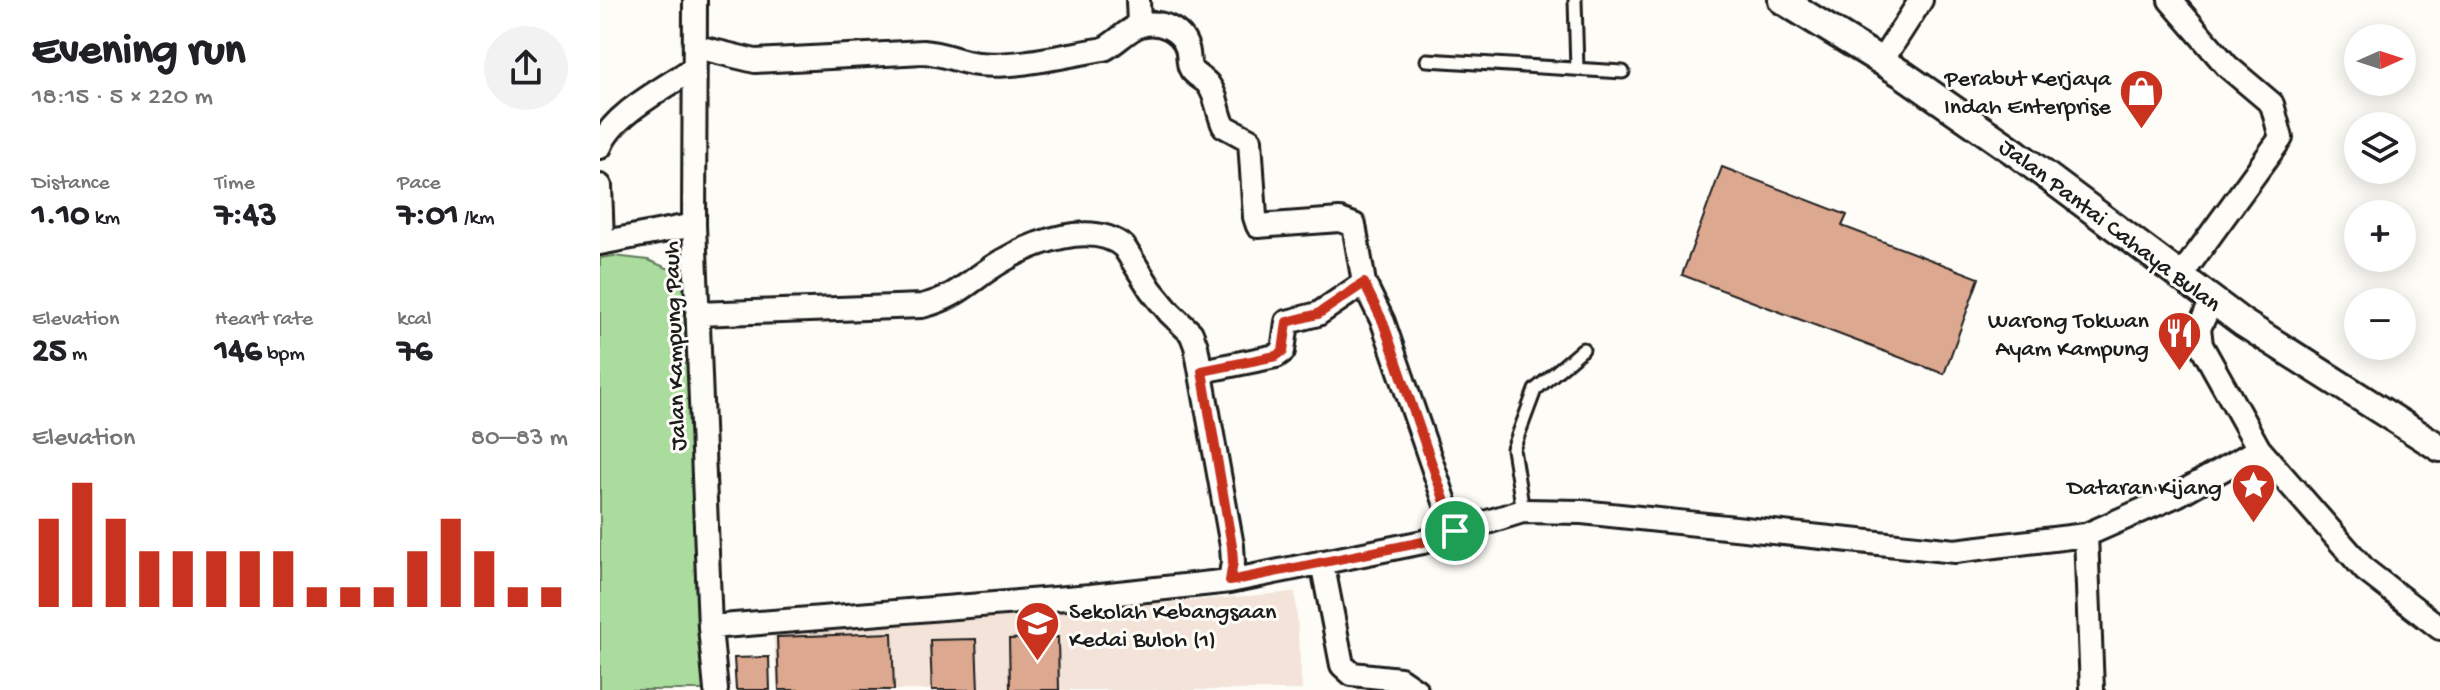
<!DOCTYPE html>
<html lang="en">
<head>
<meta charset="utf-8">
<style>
  :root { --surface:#fff; --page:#f2f2f2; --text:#202124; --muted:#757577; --accent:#c8321e }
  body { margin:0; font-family:"Gochi Hand",sans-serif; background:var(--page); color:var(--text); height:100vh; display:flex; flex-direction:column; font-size:30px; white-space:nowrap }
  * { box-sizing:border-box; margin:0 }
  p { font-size:26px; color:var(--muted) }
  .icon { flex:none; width:44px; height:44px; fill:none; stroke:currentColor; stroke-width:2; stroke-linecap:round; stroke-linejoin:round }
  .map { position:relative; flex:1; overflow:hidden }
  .details { display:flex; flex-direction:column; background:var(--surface); width:600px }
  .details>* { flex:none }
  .needle { width:52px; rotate:87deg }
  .tools { position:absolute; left:1744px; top:24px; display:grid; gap:16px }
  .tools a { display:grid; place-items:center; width:72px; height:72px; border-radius:50%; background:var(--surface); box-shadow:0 4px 20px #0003; font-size:40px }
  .pin { position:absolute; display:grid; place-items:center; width:68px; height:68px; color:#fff; margin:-34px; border:4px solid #fff; border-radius:50%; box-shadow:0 2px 8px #0007 }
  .round { display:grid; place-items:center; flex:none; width:84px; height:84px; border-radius:42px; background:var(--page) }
  .overview { display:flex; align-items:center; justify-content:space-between; height:136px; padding:0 32px }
  h1 { font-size:44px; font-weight:700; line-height:60px }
  .metrics { display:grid; grid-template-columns:repeat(3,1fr); gap:12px; height:136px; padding:8px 32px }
  .metrics div { display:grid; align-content:center }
  .metrics b { font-size:34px; font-weight:700 }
  .metrics small { font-size:22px; font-weight:400 }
  .metrics p { font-size:22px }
  .chart { height:224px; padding:16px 32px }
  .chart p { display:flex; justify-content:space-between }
  .chart svg { width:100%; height:144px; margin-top:8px; stroke:var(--accent); stroke-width:6 }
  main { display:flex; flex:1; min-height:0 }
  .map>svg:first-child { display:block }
  .built { fill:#f3e3d8 }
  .green { fill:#aadc9e; stroke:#637c5d; stroke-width:2 }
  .building { fill:#dca88f; stroke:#1c1c1c; stroke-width:2 }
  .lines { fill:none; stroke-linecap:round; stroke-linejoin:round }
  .service-casing { stroke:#1c1c1c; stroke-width:17 }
  .minor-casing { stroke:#1c1c1c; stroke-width:28 }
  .tertiary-casing { stroke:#1c1c1c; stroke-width:32 }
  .service { stroke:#fdfcf7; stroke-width:11 }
  .minor { stroke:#fdfcf7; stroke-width:22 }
  .tertiary { stroke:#fdfcf7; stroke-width:26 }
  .route-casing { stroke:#fff; stroke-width:16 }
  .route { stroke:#c8321e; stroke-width:10 }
  .labels { text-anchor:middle; stroke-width:6; stroke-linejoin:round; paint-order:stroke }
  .poi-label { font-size:24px; fill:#1c1c1c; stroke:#fdfcf7; text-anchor:end }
  .street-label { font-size:24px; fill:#1c1c1c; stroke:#fdfcf7 }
</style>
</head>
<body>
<main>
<section class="details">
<div class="overview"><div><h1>Evening run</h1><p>18:15 · 5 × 220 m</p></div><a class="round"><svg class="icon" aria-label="share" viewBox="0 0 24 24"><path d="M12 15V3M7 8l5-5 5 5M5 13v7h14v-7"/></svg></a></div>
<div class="metrics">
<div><p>Distance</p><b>1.10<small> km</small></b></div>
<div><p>Time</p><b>7:43</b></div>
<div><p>Pace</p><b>7:01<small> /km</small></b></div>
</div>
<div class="metrics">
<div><p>Elevation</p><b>25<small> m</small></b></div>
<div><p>Heart rate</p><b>146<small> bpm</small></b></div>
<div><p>kcal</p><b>76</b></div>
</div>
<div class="chart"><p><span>Elevation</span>80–83 m</p>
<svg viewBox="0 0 160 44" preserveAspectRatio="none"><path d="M5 44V17M15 44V6M25 44V17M35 44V27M45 44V27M55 44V27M65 44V27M75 44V27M85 44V38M95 44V38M105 44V38M115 44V27M125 44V17M135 44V27M145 44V38M155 44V38"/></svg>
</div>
</section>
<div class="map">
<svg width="1840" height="690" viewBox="0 0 1840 690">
  <rect width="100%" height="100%" fill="#fdfcf7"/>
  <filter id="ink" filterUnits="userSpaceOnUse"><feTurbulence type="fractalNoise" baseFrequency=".0125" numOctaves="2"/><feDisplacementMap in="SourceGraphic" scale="16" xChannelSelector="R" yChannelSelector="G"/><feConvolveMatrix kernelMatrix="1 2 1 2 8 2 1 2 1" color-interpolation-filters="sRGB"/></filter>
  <g filter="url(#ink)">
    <path class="built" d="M 695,592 L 702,690 L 178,690 L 173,636 Z"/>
    <path class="green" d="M 14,256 L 48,260 L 84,275 L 89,288 L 107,669 L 105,690 L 0,690 L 0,258 Z"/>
    <path class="building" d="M 1122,167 L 1247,215 L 1242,226 L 1379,278 L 1344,374 L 1082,275 Z
      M 292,633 L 294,690 L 179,690 L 177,637 Z
      M 458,637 L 459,690 L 410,690 L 409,639 Z
      M 376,639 L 378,690 L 332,690 L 330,640 Z
      M 169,657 L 170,690 L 136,690 L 134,658 Z"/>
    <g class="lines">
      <defs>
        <path id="service" d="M 975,0 L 977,69
          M 827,60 L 1023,72
          M 923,511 L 913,449 L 935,390 L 983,349"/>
        <path id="minor" d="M 95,0 L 94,225 L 110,627 L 116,690
          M 538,0 L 539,25
          M 1570,0 L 1627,66 L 1672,104 L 1681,138 L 1580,277
          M 97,47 L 155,61 L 323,52 C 343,53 359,62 378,64 C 416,68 466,55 504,49 C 516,43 529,28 541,25 C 560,20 581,29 587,48 C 589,54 588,61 590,67 C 593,75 603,78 608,84 C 618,97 617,112 624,126 L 650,140 L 655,217 L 658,226 L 740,220 L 754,225 L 764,283 L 783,322 L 855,531
          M 1281,62 L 1321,0
          M 0,147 C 12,114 65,88 94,68
          M 0,186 L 2,242
          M 0,243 L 94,225
          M 1612,301 L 1599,328 L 1601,345 L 1659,449 L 1765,570 L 1840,628
          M 97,314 L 322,306 C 359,297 371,279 402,261 C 434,242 492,220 524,247 L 551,290 L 570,313 L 591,333 L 596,346 L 632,546 L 633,562 L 630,581
          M 602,371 L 676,356 L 683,351 L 687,322 L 718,314 L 764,283
          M 1486,535 L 1492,690
          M 722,562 L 742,665 L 752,674 L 800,679 L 816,690
          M 110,627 L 491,596 L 630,581 L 823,542 L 923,511 L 982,512 L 1355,551 L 1486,535 L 1577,495 L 1659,449"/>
        <path id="tertiary" d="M 1182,0 L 1304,75 L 1416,153 L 1643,323 L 1840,448"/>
      </defs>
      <use href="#service" class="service-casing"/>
      <use href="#minor" class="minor-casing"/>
      <use href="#tertiary" class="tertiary-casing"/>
      <use href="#service" class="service"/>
      <use href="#minor" class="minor"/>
      <use href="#tertiary" class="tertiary"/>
    </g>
  </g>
  <g class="lines" filter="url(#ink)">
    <defs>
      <path id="route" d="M 764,283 L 783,322 L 855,531 L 823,542 L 630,581 L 633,562 L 632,546 L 602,371 L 676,356 L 683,351 L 687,322 L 718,314 Z"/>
    </defs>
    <use href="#route" class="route-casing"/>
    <use href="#route" class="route"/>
  </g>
  <defs>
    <symbol id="shop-pin" viewBox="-11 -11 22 30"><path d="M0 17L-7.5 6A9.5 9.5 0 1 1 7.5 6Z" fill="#c8321e" stroke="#fdfcf7"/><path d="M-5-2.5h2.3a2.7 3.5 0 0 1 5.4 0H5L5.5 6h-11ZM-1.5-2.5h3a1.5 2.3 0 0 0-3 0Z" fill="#fff"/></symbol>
    <symbol id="restaurant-pin" viewBox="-11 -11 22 30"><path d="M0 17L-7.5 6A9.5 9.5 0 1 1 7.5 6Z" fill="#c8321e" stroke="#fdfcf7"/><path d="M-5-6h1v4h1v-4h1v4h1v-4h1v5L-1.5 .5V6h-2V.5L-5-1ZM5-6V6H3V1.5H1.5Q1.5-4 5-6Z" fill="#fff"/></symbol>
    <symbol id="sight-pin" viewBox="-11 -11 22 30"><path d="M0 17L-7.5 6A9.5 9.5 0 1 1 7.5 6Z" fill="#c8321e" stroke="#fdfcf7"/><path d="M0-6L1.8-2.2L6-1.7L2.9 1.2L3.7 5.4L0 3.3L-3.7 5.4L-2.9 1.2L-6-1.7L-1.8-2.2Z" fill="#fff"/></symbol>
    <symbol id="school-pin" viewBox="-11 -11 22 30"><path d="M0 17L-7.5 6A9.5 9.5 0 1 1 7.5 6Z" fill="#c8321e" stroke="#fdfcf7"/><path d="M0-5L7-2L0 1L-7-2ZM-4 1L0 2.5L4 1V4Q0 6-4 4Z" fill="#fff"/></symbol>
  </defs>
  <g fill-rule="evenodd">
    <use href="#shop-pin" x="1516" y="66" width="51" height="69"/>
    <use href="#restaurant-pin" x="1554" y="308" width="51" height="69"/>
    <use href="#sight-pin" x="1628" y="460" width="51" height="69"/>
    <use href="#school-pin" x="412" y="598" width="51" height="69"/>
  </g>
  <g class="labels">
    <g class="poi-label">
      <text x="1511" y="85">Perabut Kerjaya<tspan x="1511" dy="28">Indah Enterprise</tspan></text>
      <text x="1549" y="327">Warong Tokwan<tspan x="1549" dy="28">Ayam Kampung</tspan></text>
      <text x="1622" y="494">Dataran Kijang</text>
      <text x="469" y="618" text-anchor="start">Sekolah Kebangsaan<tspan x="469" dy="28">Kedai Buloh (1)</tspan></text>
    </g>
    <g class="street-label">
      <text transform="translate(1511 224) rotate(37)" y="8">Jalan Pantai Cahaya Bulan</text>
      <text transform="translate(73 346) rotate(-92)" y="8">Jalan Kampung Pauh</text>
    </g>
  </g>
</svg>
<div class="tools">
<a><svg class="needle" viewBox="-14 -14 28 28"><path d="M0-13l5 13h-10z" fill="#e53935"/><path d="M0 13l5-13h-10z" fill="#757577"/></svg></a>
<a><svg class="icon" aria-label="layers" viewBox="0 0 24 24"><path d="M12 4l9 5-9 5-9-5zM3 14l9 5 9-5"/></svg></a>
<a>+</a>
<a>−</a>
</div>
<div class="pin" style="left:855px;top:531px;background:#1e9e55"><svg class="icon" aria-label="arrive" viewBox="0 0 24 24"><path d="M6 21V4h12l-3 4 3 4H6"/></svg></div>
</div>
</main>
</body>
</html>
